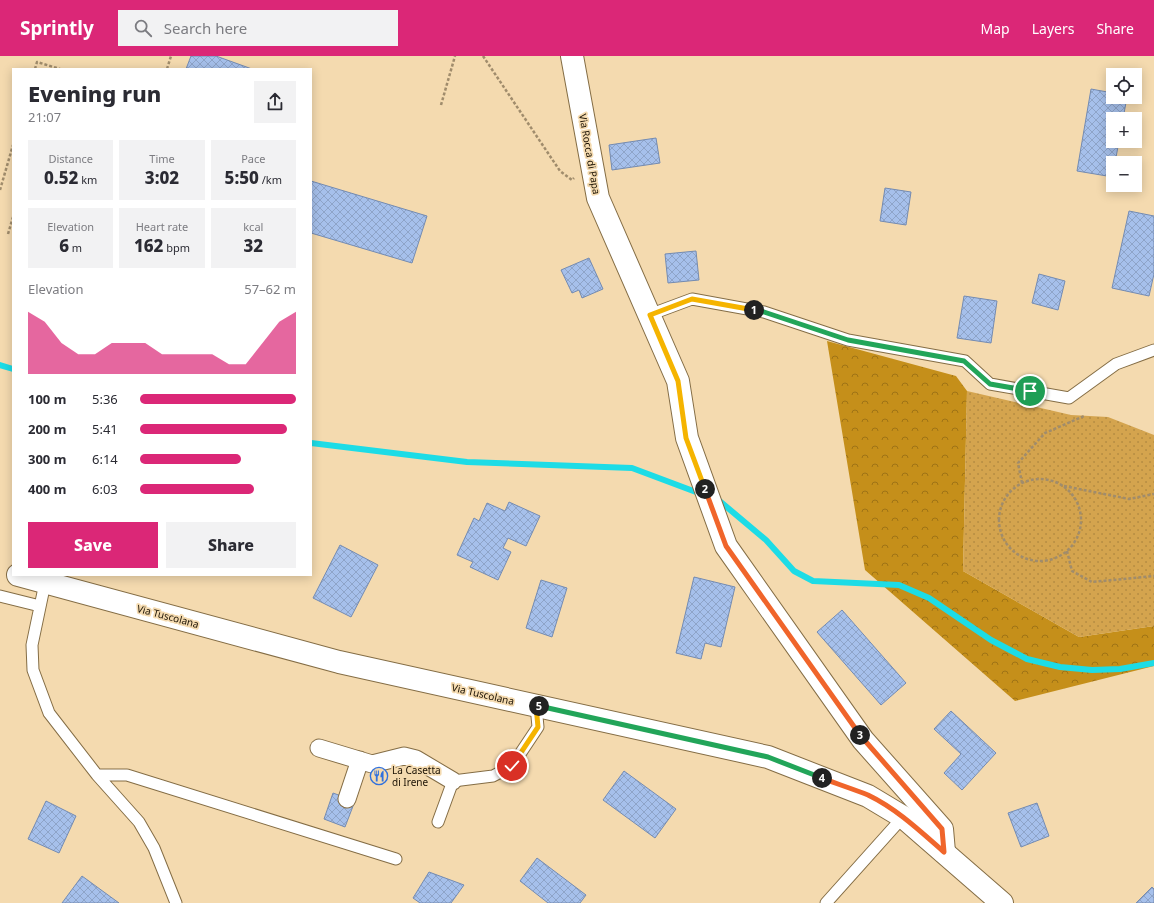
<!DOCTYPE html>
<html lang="en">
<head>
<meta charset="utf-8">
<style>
  :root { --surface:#fff; --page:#f2f2f3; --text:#2b2b33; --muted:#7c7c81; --accent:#db2777 }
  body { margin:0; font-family:"Noto Sans",sans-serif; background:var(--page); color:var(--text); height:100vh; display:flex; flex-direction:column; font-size:15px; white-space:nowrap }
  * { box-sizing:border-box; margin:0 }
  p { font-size:13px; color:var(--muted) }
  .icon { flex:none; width:22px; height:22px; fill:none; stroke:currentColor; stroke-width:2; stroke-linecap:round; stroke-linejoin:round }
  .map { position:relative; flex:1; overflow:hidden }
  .panel { position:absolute; left:12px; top:12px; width:300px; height:508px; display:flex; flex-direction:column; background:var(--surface); border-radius:0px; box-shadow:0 2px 10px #0003 }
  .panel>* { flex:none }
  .buttons { position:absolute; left:1106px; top:12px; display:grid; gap:8px }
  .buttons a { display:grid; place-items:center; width:36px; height:36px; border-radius:0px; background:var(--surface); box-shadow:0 2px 10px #0003; font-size:20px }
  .pin { position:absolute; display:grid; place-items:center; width:34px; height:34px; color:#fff; margin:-17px; border:2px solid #fff; border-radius:50%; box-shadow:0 1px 4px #0007 }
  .km { position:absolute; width:20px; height:20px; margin:-10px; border-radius:50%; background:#222; color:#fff; font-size:11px; line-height:20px; text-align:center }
  .round { display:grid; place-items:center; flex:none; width:42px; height:42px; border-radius:0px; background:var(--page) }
  .head { display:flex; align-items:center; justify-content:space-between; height:68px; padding:0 16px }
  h1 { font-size:22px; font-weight:800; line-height:30px }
  .stats { display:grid; grid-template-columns:repeat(3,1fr); gap:6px; height:68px; padding:4px 16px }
  .stats div { display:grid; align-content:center; border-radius:0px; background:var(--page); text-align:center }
  .stats b { font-size:17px; font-weight:800 }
  .stats small { font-size:11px; font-weight:400 }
  .stats p { font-size:11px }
  .chart { height:112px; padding:8px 16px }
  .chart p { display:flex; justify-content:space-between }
  .chart svg { width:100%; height:72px; margin-top:4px; fill:var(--accent); opacity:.7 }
  .cta { display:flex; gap:8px; margin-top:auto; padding:8px 16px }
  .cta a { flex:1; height:46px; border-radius:0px; background:var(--accent); color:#fff; font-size:16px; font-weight:800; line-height:46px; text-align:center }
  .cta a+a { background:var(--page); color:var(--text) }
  ul { padding:0 16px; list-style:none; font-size:13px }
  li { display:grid; grid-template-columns:64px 48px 1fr; align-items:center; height:30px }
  li i { height:10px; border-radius:5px; background:var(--accent) }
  header { display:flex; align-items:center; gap:24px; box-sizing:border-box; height:56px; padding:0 20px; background:var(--accent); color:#fff }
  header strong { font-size:19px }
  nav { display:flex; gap:22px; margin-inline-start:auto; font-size:14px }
  .search { width:280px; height:36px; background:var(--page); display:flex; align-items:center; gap:10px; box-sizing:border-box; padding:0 14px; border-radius:0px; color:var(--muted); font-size:15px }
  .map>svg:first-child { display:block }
  .forest { fill:url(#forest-crowns) }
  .park { fill:url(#park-dots) }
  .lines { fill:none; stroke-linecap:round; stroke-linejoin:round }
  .stream { stroke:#1ddce6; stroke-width:6 }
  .building { fill:url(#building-cross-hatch); stroke:#748bb1 }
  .service-casing { stroke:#846d45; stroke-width:13 }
  .pedestrian-casing { stroke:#846d45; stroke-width:19 }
  .minor-casing { stroke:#846d45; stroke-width:24 }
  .secondary-casing { stroke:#846d45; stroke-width:24 }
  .path { stroke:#a08c6c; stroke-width:2.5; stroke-dasharray:3 2; stroke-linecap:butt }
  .service { stroke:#fff; stroke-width:11 }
  .pedestrian { stroke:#fff; stroke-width:17 }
  .minor { stroke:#fff; stroke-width:22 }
  .secondary { stroke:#fff; stroke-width:22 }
  .split-1-casing { stroke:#fff; stroke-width:8 }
  .split-2-casing { stroke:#fff; stroke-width:8 }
  .split-3-casing { stroke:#fff; stroke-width:8 }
  .split-4-casing { stroke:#fff; stroke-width:8 }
  .split-5-casing { stroke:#fff; stroke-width:8 }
  .split-6-casing { stroke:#fff; stroke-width:8 }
  .split-1 { stroke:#22a559; stroke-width:5 }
  .split-2 { stroke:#f5b400; stroke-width:5 }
  .split-3 { stroke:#f0652b; stroke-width:5 }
  .split-4 { stroke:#f0652b; stroke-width:5 }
  .split-5 { stroke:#22a559; stroke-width:5 }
  .split-6 { stroke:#f5b400; stroke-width:5 }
  .labels { text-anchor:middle; stroke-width:3.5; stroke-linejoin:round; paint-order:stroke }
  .street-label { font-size:10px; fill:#1a1103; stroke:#f4daaf }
  .poi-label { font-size:10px; fill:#1a1103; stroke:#f4daaf; text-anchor:start }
</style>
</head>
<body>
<header>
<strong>Sprintly</strong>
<div class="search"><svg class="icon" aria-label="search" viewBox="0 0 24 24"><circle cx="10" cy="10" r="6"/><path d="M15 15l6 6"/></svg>Search here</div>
<nav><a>Map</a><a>Layers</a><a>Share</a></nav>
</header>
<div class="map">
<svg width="1154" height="847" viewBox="0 0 1154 847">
  <defs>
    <pattern id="forest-crowns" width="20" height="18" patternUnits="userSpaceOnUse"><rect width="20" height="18" fill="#c58f1a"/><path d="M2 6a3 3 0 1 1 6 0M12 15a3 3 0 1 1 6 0" fill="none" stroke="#9f7315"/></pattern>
    <pattern id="park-dots" width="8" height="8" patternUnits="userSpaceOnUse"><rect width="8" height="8" fill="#d4a44e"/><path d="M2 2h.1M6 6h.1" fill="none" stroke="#b58c42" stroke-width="1.8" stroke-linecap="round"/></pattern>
    <pattern id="building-cross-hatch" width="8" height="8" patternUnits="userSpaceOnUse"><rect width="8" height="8" fill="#a6c0eb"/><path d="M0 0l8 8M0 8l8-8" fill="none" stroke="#8ea4c8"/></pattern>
  </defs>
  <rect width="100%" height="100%" fill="#f4daaf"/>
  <path class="forest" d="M 827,285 L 956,320 L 967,335 L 963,515 L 1079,581 L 1154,570 L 1154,610 L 1015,645 L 865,514 Z"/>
  <path class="park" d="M 967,335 L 1071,359 L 1108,361 L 1154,379 L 1154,570 L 1079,581 L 963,515 Z"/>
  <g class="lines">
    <path class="stream" d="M 0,309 L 13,313
      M 311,387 L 467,406 L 632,412 L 696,436
      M 716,442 L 766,484 L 794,515 L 813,525 L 899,529 L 929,542 L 991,584 L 1027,603 L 1060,611 L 1092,614 L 1120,613 L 1154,607"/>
  </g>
  <path class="building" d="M 191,0 L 216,0 L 252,13 L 186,13 Z
    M 1091,33 L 1113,37 L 1113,41 L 1127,41 L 1123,63 L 1113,63 L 1113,85 L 1119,85 L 1115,107 L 1113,107 L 1113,121 L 1077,115 Z
    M 656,82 L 660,107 L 612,114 L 609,89 Z
    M 311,125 L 427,160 L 412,207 L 311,177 Z
    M 885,132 L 911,136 L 906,169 L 880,165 Z
    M 1129,155 L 1154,160 L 1154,218 L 1149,240 L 1112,232 Z
    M 696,195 L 699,224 L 668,227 L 665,198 Z
    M 589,202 L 603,233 L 582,242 L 579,234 L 572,237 L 561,214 Z
    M 1039,218 L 1065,225 L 1058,254 L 1032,247 Z
    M 964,240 L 997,245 L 991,287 L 957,282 Z
    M 509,446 L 540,460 L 526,490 L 508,482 L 503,492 L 511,496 L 498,524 L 470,511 L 473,506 L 457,499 L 474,462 L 479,465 L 487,447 L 505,455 Z
    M 340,489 L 378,509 L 351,561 L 313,542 Z
    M 694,521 L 735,531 L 721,591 L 705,587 L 701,603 L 676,597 Z
    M 541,524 L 567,532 L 552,581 L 526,572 Z
    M 842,554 L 906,627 L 881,649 L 817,576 Z
    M 951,655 L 996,697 L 962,734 L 944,717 L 961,698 L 934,673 Z
    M 624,715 L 676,753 L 655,782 L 603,744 Z
    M 333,737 L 355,745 L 345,771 L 324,763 Z
    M 46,745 L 76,760 L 59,797 L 28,783 Z
    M 1037,747 L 1049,780 L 1021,791 L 1008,757 Z
    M 537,802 L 586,839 L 580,847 L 548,847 L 520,825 Z
    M 429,816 L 464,829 L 451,847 L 420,847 L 413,842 Z
    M 82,820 L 119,847 L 62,847 Z
    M 1152,831 L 1154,833 L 1154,847 L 1136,847 Z"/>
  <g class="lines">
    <defs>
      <path id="service" d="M 649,259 L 692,243 L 764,256 L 848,284 L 965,305 L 990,328 L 1069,342 L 1116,308 L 1154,294
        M 45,527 L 32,589 L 33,614 L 49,657 L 97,719 L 139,766 L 154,792 L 176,847
        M 0,540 L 40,550
        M 97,719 L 127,719 L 396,803
        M 438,766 L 453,725 L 493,720 L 512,710 L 538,671 L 536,650
        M 826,847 L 903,761"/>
      <path id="pedestrian" d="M 319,692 L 372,708 L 404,700 L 416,703 L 453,725
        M 347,743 L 360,704"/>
      <path id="minor" d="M 572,0 L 598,142 L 678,325 L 687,382 L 726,490 L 863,684 L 942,773 L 944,796"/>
      <path id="secondary" d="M 18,519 L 339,606 L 768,701 L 868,740 L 903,761 L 1002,847"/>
    </defs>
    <use href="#service" class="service-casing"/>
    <use href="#pedestrian" class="pedestrian-casing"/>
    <use href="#minor" class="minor-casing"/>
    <use href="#secondary" class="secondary-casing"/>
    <path class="path" d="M 483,0 L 560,115 L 572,124 L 574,122
      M 35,13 L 37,6 L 60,13
      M 167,13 L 171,0
      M 441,49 L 455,0
      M 0,134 L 13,89
      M 8,178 L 13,161
      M999 464a41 41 0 1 1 82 0a41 41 0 1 1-82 0Z
      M 1022,427 L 1018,407 L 1045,377 L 1084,360
      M 1064,430 L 1129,443 L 1154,438
      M 1067,495 L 1072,515 L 1092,526 L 1154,520"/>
    <use href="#service" class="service"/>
    <use href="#pedestrian" class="pedestrian"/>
    <use href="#minor" class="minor"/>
    <use href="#secondary" class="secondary"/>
  </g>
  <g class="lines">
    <defs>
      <path id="split-1" d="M 754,254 L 764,256 L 848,284 L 964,305 L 990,328 L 1030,335"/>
      <path id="split-2" d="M 705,433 L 686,382 L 678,325 L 650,259 L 692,243 L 754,254"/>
      <path id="split-3" d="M 705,433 L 726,490 L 860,679"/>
      <path id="split-4" d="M 822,722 C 837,728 853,733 868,739 C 897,753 920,775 944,796 L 942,773 L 860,679"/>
      <path id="split-5" d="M 539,650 L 768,701 L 822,722"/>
      <path id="split-6" d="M 512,710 L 538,671 L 536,650 L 539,650"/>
    </defs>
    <use href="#split-1" class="split-1-casing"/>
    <use href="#split-2" class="split-2-casing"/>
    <use href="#split-3" class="split-3-casing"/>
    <use href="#split-4" class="split-4-casing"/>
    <use href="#split-5" class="split-5-casing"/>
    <use href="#split-6" class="split-6-casing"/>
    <use href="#split-1" class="split-1"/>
    <use href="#split-2" class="split-2"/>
    <use href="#split-3" class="split-3"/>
    <use href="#split-4" class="split-4"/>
    <use href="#split-5" class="split-5"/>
    <use href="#split-6" class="split-6"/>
  </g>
  <defs>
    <symbol id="restaurant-ring" viewBox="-11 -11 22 22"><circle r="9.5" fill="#f4daaf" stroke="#3071de" stroke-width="1.5"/><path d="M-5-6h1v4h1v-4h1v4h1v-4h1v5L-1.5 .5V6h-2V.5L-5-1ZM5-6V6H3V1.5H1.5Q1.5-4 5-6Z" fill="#3071de"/></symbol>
  </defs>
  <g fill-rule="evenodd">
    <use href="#restaurant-ring" x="369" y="710" width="20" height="20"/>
  </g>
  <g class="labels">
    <g class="street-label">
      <text transform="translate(590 98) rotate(80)" y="4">Via Rocca di Papa</text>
      <text transform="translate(168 560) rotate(15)" y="4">Via Tuscolana</text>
      <text transform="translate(483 638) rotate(13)" y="4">Via Tuscolana</text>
    </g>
    <g class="poi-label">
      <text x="392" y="718">La Casetta<tspan x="392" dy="12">di Irene</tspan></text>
    </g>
  </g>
</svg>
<div class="buttons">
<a><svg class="icon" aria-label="locate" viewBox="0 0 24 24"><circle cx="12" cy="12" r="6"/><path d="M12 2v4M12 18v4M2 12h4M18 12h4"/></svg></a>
<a>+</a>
<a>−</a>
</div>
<div class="pin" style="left:1030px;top:335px;background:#1e9e55"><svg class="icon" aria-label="arrive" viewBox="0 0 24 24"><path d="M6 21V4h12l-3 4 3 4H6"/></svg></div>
<div class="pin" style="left:512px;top:710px;background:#d93025"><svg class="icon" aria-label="check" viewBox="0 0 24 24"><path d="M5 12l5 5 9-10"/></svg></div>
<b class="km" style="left:754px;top:254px">1</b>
<b class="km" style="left:705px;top:433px">2</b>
<b class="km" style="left:860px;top:679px">3</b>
<b class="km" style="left:822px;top:722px">4</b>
<b class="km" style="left:539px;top:650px">5</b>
<section class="panel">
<div class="head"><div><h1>Evening run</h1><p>21:07</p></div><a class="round"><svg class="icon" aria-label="share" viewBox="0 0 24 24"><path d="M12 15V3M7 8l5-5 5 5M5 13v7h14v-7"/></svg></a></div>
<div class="stats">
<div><p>Distance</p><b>0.52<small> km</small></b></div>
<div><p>Time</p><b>3:02</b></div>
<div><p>Pace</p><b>5:50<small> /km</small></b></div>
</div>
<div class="stats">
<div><p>Elevation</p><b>6<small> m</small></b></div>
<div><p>Heart rate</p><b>162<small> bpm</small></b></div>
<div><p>kcal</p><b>32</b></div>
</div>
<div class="chart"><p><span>Elevation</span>57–62 m</p>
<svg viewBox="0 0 160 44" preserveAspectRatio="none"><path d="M0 44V6L10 12L20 25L30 32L40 32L50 25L60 25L70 25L80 32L90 32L100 32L110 32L120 38L130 38L140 25L150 12L160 6V44z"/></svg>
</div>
<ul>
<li><b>100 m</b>5:36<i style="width:100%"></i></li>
<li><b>200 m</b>5:41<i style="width:94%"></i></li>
<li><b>300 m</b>6:14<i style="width:65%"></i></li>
<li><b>400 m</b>6:03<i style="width:73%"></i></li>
</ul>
<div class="cta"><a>Save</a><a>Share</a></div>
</section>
</div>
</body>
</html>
